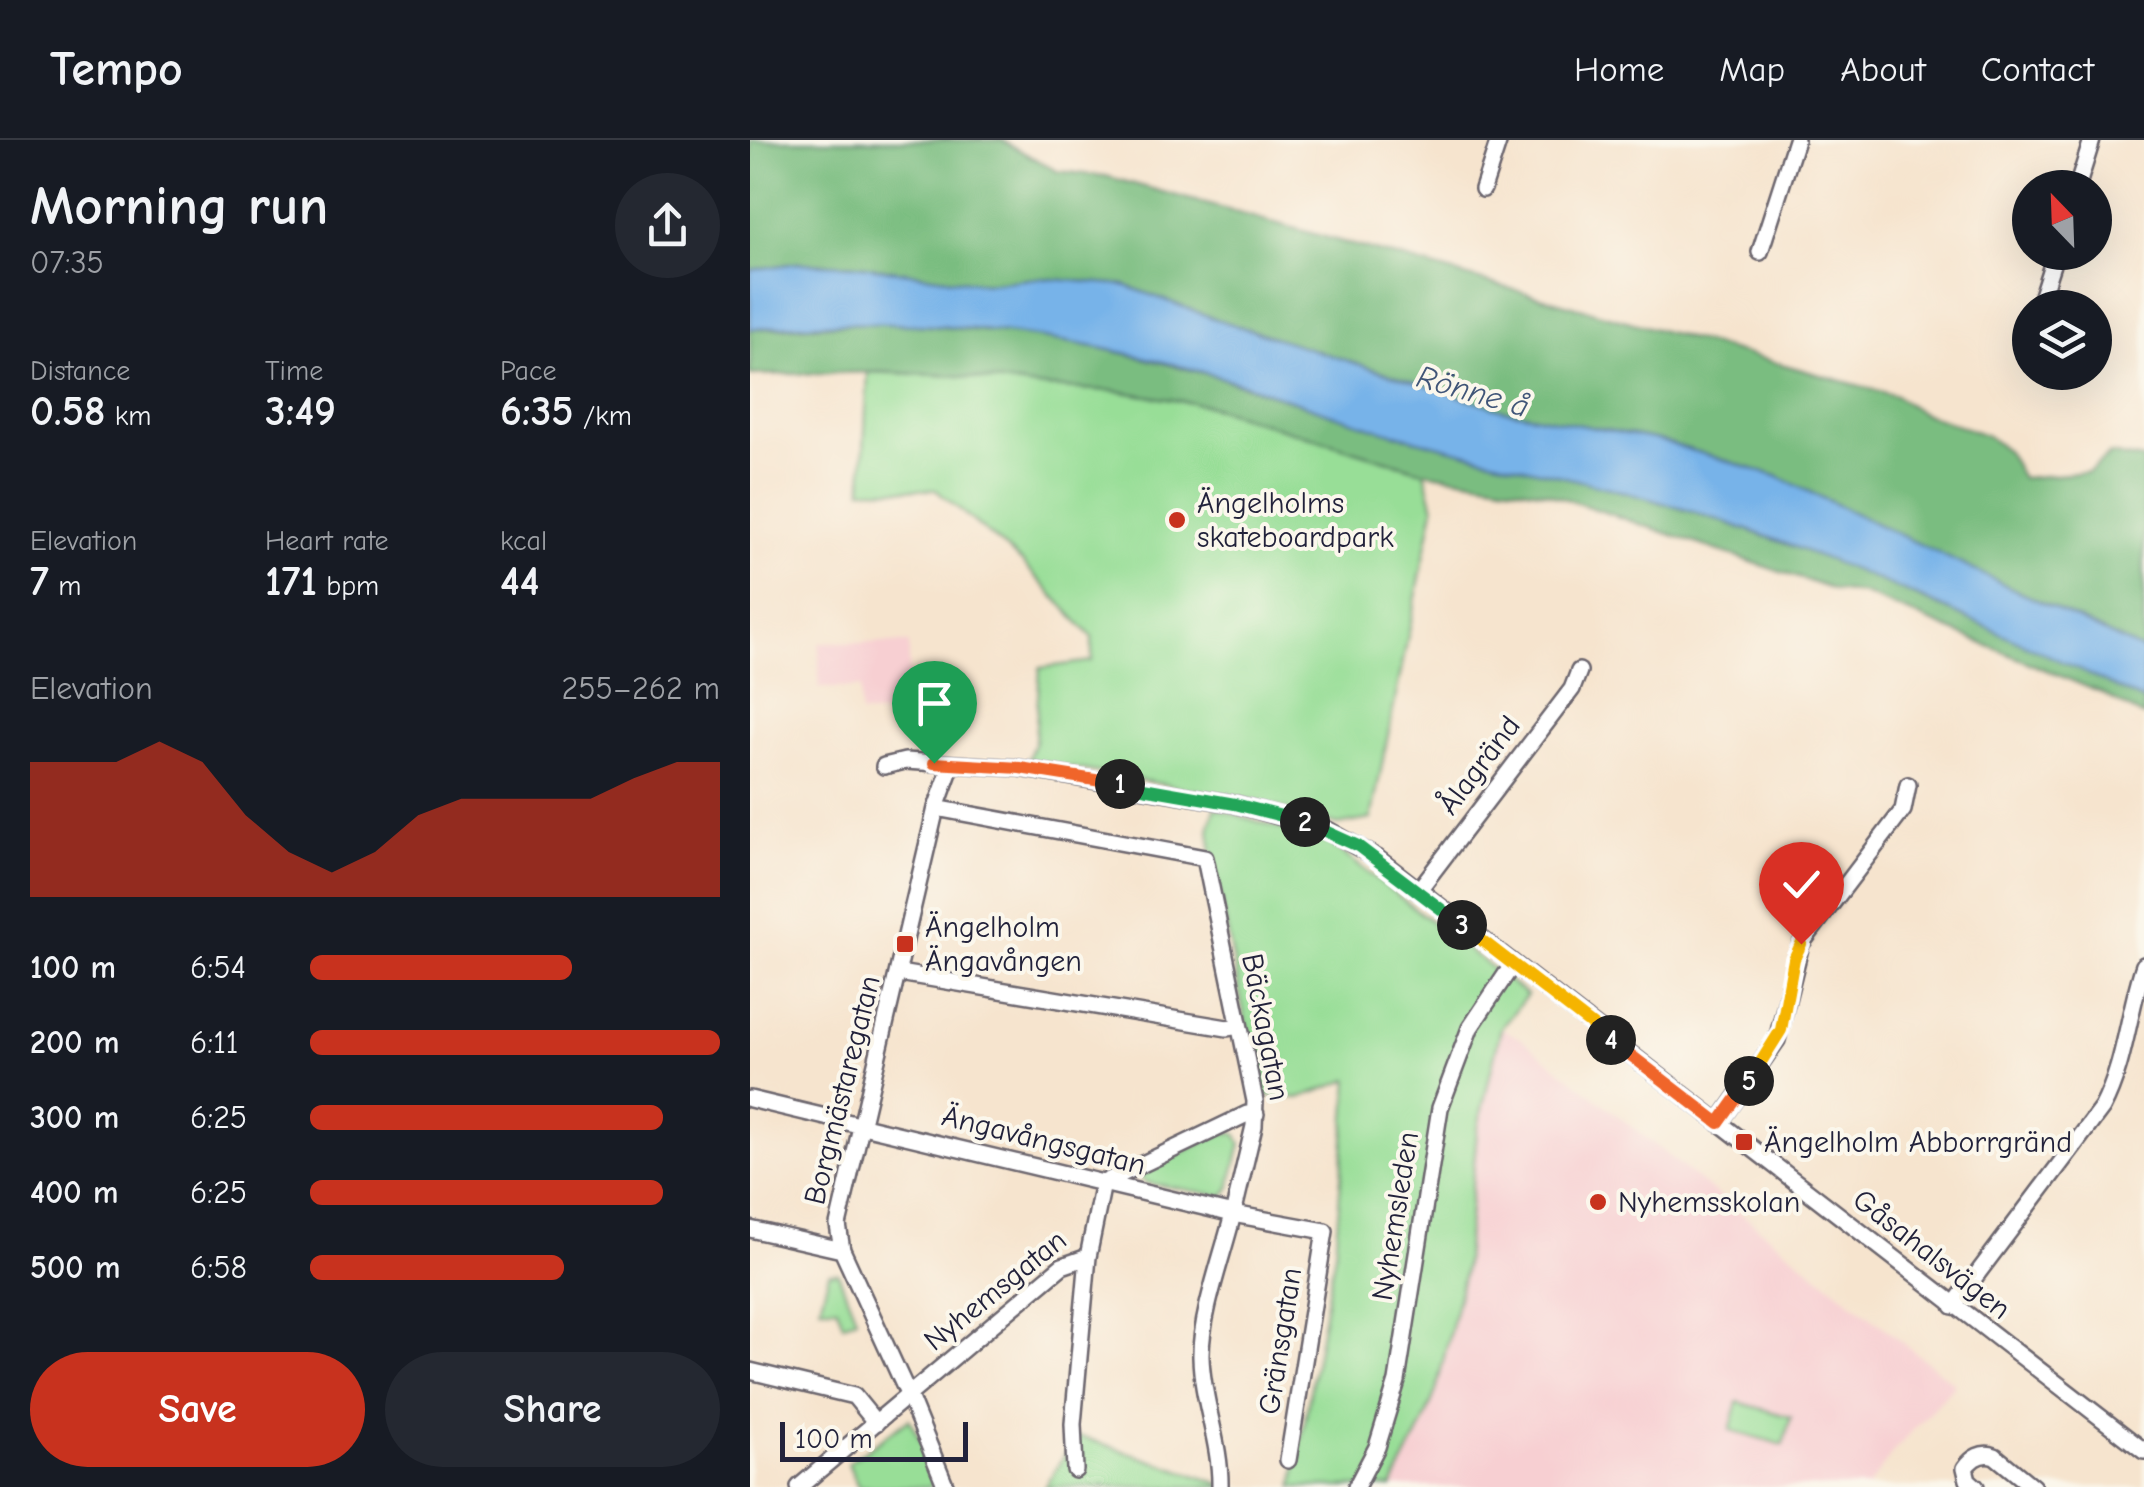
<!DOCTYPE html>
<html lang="en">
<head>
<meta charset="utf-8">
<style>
  :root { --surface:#171b24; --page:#242831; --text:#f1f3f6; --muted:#9ea1a6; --line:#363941; --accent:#c8321e }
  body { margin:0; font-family:"Comic Neue",sans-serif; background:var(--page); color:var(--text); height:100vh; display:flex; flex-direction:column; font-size:38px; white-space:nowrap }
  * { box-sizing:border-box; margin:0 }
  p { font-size:32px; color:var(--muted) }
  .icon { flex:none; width:55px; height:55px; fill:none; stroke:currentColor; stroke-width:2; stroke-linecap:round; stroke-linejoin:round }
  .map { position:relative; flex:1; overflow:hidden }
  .panel { display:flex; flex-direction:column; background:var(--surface); width:750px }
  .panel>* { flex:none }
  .needle { width:65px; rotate:337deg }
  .fabs { position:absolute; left:1262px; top:30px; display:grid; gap:20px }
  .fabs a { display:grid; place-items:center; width:100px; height:100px; border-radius:50%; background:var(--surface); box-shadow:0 10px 40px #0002; font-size:50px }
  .scale { position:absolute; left:30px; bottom:25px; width:188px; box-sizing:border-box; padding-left:10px; border:5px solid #22223b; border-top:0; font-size:28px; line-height:35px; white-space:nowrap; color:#22223b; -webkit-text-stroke:8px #fbf7ec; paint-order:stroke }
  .pin { position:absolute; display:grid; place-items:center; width:85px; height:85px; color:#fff; margin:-102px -42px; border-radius:50% 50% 50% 0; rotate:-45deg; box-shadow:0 0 10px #0007 }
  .pin .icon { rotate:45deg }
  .km { position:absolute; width:50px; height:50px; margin:-25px; border-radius:50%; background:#222; color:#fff; font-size:28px; line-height:50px; text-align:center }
  .round { display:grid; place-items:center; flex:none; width:105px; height:105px; border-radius:52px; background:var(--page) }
  .headline { display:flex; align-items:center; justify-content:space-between; height:170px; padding:0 30px }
  h1 { font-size:55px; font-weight:700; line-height:75px }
  .stats { display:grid; grid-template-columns:repeat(3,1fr); gap:15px; height:170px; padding:10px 30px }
  .stats div { display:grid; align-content:center }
  .stats b { font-size:42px; font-weight:700 }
  .stats small { font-size:28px; font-weight:400 }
  .stats p { font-size:28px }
  .chart { height:280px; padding:20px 30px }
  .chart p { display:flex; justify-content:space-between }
  .chart svg { width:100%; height:180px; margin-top:10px; fill:var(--accent); opacity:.7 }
  .button { display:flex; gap:20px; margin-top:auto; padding:20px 30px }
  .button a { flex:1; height:115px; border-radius:60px; background:var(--accent); color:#fff; font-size:40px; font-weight:700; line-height:115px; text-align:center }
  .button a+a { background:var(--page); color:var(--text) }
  ul { padding:0 30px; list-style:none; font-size:32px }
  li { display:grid; grid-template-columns:160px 120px 1fr; align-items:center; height:75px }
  li i { height:25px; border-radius:12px; background:var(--accent) }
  header { display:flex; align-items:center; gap:60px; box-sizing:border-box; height:140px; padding:0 50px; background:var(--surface); border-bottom:2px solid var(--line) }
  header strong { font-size:48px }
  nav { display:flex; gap:55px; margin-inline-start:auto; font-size:35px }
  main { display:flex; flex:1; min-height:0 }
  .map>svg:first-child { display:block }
  .built { fill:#f7cfd2 }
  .green { fill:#98de97; stroke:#5d8069; stroke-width:2.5 }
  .forest { fill:#7abd80; stroke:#4e705e; stroke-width:2.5 }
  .water { fill:#77b3e9; stroke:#4c6a92; stroke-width:2.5 }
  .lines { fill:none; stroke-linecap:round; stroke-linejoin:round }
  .minor-casing { stroke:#6c666e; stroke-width:20 }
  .minor { stroke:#fff; stroke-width:15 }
  .split-1-casing { stroke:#fff; stroke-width:20 }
  .split-2-casing { stroke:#fff; stroke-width:20 }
  .split-3-casing { stroke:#fff; stroke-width:20 }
  .split-4-casing { stroke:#fff; stroke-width:20 }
  .split-5-casing { stroke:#fff; stroke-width:20 }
  .split-6-casing { stroke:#fff; stroke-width:20 }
  .split-1 { stroke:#f0652b; stroke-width:12 }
  .split-2 { stroke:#22a559; stroke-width:12 }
  .split-3 { stroke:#22a559; stroke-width:12 }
  .split-4 { stroke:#f5b400; stroke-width:12 }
  .split-5 { stroke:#f0652b; stroke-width:12 }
  .split-6 { stroke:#f5b400; stroke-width:12 }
  .poi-dot { fill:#c8321e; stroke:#fbf7ec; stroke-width:4 }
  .labels { text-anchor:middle; stroke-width:8; stroke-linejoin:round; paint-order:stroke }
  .poi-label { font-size:30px; fill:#22223b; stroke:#fbf7ec; text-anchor:start }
  .street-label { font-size:30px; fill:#22223b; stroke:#fbf7ec }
  .water-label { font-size:32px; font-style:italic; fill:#405578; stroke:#fbf7ec }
</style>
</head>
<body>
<header>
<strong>Tempo</strong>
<nav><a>Home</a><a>Map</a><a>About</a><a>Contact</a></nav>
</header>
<main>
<section class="panel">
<div class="headline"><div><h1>Morning run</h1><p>07:35</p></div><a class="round"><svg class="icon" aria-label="share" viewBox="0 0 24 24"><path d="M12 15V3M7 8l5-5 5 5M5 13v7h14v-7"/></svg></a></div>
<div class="stats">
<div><p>Distance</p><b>0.58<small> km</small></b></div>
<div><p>Time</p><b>3:49</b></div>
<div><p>Pace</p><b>6:35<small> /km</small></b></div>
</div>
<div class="stats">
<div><p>Elevation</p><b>7<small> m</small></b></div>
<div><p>Heart rate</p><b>171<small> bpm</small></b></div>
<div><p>kcal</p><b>44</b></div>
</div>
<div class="chart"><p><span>Elevation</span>255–262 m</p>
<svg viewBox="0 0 160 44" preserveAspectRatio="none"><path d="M0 44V11L10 11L20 11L30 6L40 11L50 24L60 33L70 38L80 33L90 24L100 20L110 20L120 20L130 20L140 15L150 11L160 11V44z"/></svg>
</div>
<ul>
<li><b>100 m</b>6:54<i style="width:64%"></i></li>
<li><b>200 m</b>6:11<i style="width:100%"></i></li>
<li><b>300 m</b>6:25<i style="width:86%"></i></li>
<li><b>400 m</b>6:25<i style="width:86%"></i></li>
<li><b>500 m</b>6:58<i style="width:62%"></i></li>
</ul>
<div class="button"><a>Save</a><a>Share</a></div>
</section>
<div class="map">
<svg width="1394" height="1347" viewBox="0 0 1394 1347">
  <rect width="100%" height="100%" fill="#fbf7ec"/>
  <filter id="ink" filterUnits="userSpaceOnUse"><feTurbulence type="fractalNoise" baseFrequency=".01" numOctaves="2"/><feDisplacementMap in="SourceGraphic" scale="20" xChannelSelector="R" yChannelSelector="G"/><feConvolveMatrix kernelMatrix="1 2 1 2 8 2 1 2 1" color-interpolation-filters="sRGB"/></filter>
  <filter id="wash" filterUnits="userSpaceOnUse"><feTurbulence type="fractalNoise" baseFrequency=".0048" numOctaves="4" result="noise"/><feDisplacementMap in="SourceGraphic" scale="40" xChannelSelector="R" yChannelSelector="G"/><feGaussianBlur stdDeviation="2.25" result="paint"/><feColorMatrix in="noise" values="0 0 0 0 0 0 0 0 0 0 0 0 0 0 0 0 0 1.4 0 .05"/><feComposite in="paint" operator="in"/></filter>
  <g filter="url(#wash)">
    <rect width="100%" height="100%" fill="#f6e4ce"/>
    <path class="built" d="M 69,503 L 159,503 L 159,574 L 110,574 L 110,548 L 69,548 Z
      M 751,888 L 773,900 L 1205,1244 L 1143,1312 L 1118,1347 L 642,1347 L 673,1285 L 685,1252 L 714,1132 L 727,991 Z"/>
    <path class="green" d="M 118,232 L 209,236 L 280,246 L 366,251 L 456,265 L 675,332 L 684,368 L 621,679 L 588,685 L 505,661 L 278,620 L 285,601 L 290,528 L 342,521 L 342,497 L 272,422 L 186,350 L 112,349 Z
      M 465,668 L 581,704 L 777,855 L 751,888 L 727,991 L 714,1132 L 686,1251 L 673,1284 L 642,1347 L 543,1347 L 585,1112 L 599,940 L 549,958 L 510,955 L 462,713 L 459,690 Z
      M 474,992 L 486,994 L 491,1004 L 479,1050 L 473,1056 L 397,1043 L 390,1038 L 395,1030 Z
      M 79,1133 L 88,1133 L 106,1178 L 93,1184 L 87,1167 L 70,1167 Z
      M 988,1262 L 1041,1277 L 1033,1305 L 980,1290 Z
      M 159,1279 L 189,1334 L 179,1347 L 108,1347 L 98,1323 Z
      M 325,1297 L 335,1298 L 480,1347 L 295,1347 Z"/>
    <path class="forest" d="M 0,0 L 251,0 L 307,31 L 356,36 L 1146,256 L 1170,272 L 1236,295 L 1257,311 L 1272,338 L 1339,332 L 1360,314 L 1394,320 L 1394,511 L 1026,336 L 908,300 L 753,270 L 466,179 L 374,145 L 288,138 L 237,144 L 105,125 L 47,123 L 0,130 Z
      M 136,182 L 311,198 L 462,235 L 629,289 L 853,345 L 975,382 L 1089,423 L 1282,506 L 1394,561 L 1394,577 L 1349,552 L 1114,454 L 1084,450 L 795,352 L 675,332 L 456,265 L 366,251 L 280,246 L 209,236 L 131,232 L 0,235 L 0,189 Z"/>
    <path class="water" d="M 47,123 L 105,125 L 237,144 L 288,138 L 374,145 L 466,179 L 753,270 L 908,300 L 1026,336 L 1394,511 L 1394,561 C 1258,495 1121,432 978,383 C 863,344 744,323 628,289 C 572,272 518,251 463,235 C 312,193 156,173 0,189 L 0,130 Z"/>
  </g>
  <g filter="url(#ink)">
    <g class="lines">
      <defs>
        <path id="minor" d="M 1327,48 L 1342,0
          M 733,49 L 749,0
          M 1010,112 L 1046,0
          M 1288,168 L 1306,112
          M 1279,194 L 1280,190
          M 134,626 L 155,621 L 269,628 L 485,664 L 576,689 L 627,718 L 1394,1311
          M 186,668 L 455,718 L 505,961 L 504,986 L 485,1066
          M 668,751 L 822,549 L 829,531
          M 149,833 L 477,888 L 489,886
          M 0,959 L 483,1074 L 575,1091 L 538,1320
          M 969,983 L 1027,900 L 1051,804 L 1153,670 L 1158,645
          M 0,1089 L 92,1110
          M 1203,1166 L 1352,968 C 1375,925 1378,872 1394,825
          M 0,1231 L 104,1256 L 126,1283
          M 325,1330 L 323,1284 L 338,1117
          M 49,1347 L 312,1126 L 338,1117 L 353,1043 L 497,974 L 506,974
          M 196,1347 L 159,1256 L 92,1110 L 88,1085 L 186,668 L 202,624
          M 470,1347 C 471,1303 452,1261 451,1217 C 450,1176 473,1115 483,1074
          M 606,1347 L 627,1307 L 647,1241 L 690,968 L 720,888 L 763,824
          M 1226,1347 L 1218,1340 L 1215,1328 C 1222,1318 1232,1311 1245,1316 L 1283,1347"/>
      </defs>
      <use href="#minor" class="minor-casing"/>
      <use href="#minor" class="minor"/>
    </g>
  </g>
  <g class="lines" filter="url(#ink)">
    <defs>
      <path id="split-1" d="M 184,623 L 270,628 L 370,644"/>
      <path id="split-2" d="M 370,644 L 485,664 L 555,682"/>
      <path id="split-3" d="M 555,682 L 608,706 L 712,785"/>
      <path id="split-4" d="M 712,785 L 861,900"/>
      <path id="split-5" d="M 861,900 L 969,983 L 999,941"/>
      <path id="split-6" d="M 999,941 L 1031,890 L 1044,819 L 1051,804"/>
    </defs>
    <use href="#split-1" class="split-1-casing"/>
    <use href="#split-2" class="split-2-casing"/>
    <use href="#split-3" class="split-3-casing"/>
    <use href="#split-4" class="split-4-casing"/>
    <use href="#split-5" class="split-5-casing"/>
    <use href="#split-6" class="split-6-casing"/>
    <use href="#split-1" class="split-1"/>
    <use href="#split-2" class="split-2"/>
    <use href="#split-3" class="split-3"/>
    <use href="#split-4" class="split-4"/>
    <use href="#split-5" class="split-5"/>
    <use href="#split-6" class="split-6"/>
  </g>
  <g class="poi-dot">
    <circle cx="427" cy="380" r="10"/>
    <rect x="145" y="794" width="20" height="20" rx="5"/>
    <rect x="984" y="992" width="20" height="20" rx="5"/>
    <circle cx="848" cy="1062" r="10"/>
  </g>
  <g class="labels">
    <g class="poi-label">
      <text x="447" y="373">Ängelholms<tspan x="447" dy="34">skateboardpark</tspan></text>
      <text x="175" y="797">Ängelholm<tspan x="175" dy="34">Ängavången</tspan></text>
      <text x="1014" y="1012">Ängelholm Abborrgränd</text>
      <text x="868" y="1072">Nyhemsskolan</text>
    </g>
    <g class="street-label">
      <text transform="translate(729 625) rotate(-53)" y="10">Ålagränd</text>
      <text transform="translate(516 887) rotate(79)" y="10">Bäckagatan</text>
      <text transform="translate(92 950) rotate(-76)" y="10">Borgmästaregatan</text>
      <text transform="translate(294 1000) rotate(14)" y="10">Ängavångsgatan</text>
      <text transform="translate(645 1076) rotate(-81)" y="10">Nyhemsleden</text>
      <text transform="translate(1182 1114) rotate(38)" y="10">Gåsahalsvägen</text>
      <text transform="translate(245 1150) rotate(-39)" y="10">Nyhemsgatan</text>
      <text transform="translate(530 1201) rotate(-81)" y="10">Gränsgatan</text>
    </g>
    <g class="water-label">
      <text transform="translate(723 251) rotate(16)" y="11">Rönne å</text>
    </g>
  </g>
</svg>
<div class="fabs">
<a><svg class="needle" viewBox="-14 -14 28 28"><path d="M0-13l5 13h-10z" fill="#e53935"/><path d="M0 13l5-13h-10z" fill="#9ea1a6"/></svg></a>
<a><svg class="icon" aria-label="layers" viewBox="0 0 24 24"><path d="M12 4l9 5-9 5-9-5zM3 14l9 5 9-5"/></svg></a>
</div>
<div class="scale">100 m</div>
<div class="pin" style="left:184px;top:623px;background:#1e9e55"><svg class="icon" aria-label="arrive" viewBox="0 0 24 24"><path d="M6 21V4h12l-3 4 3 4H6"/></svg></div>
<div class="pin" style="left:1051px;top:804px;background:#d93025"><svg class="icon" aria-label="check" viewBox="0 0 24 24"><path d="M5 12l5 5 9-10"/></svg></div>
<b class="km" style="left:370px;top:644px">1</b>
<b class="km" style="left:555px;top:682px">2</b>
<b class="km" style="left:712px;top:785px">3</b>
<b class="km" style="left:861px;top:900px">4</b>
<b class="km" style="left:999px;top:941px">5</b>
</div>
</main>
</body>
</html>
